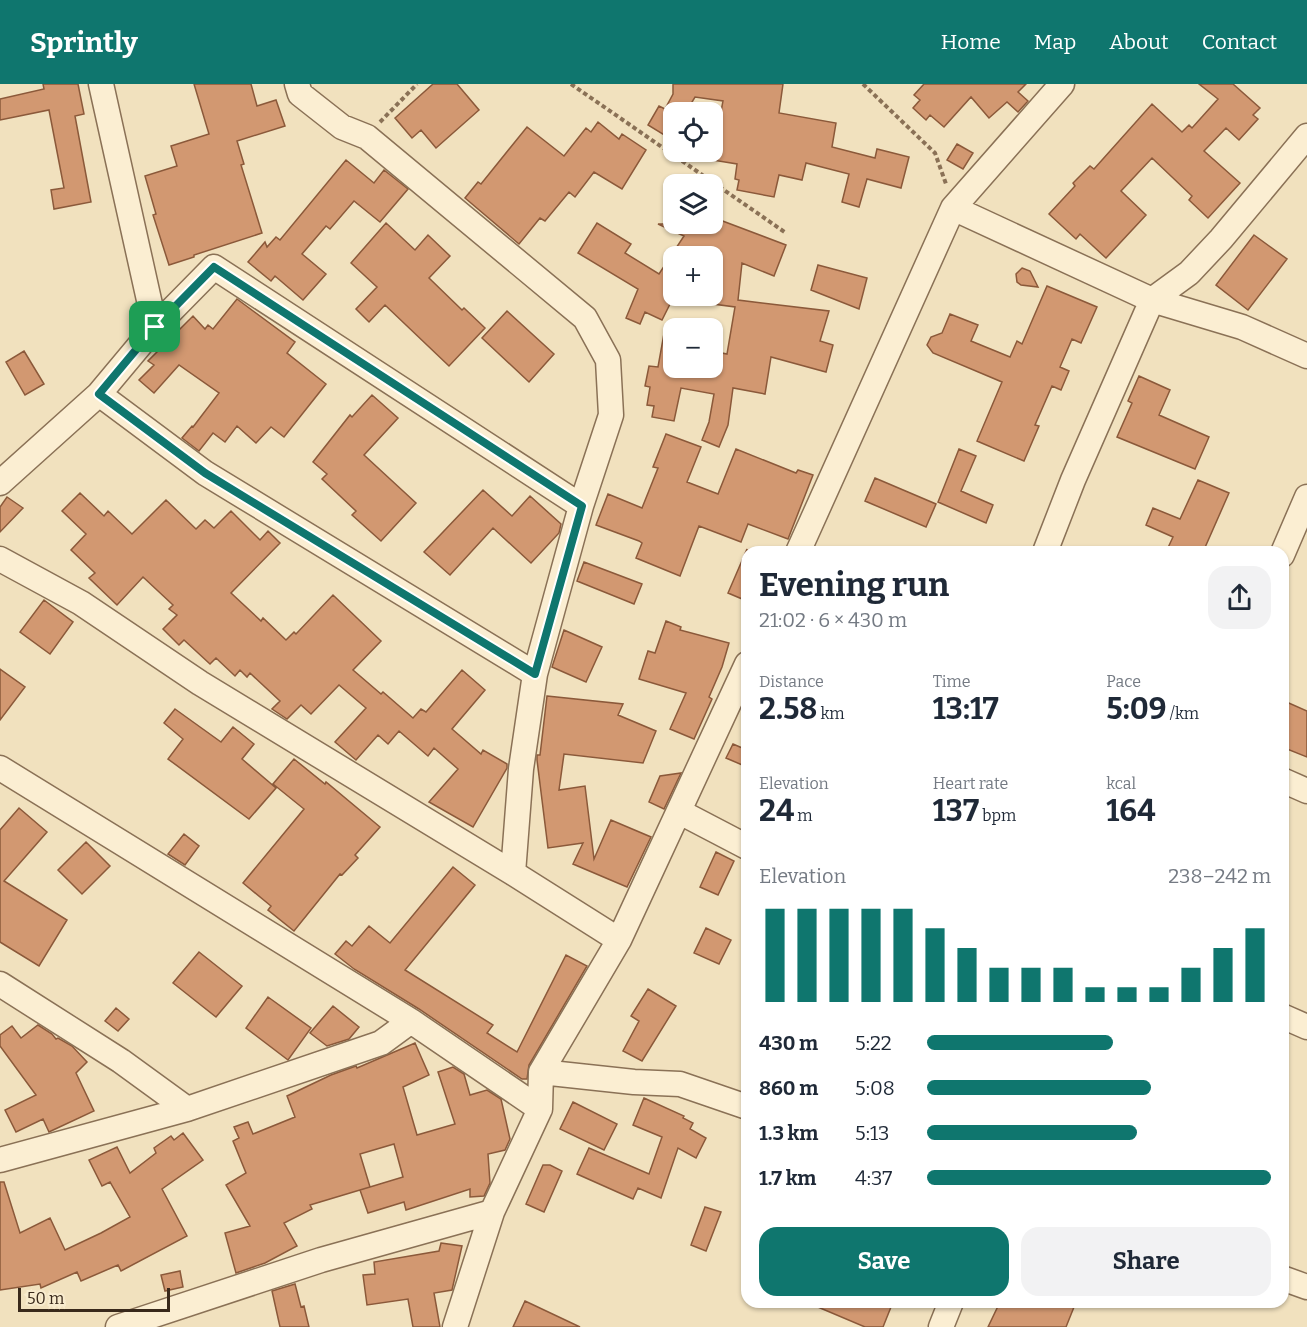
<!DOCTYPE html>
<html lang="en">
<head>
<meta charset="utf-8">
<style>
  :root { --surface:#fff; --page:#f2f2f3; --text:#1f2937; --muted:#747a83; --accent:#0f766e }
  body { margin:0; font-family:Bitter,serif; background:var(--page); color:var(--text); height:100vh; display:flex; flex-direction:column; font-size:22px; white-space:nowrap }
  * { box-sizing:border-box; margin:0 }
  p { font-size:20px; color:var(--muted) }
  .icon { flex:none; width:33px; height:33px; fill:none; stroke:currentColor; stroke-width:2; stroke-linecap:round; stroke-linejoin:round }
  .map { position:relative; flex:1; overflow:hidden }
  .sheet { position:absolute; left:741px; top:462px; width:548px; height:762px; display:flex; flex-direction:column; background:var(--surface); border-radius:18px; box-shadow:0 2px 4px #0004 }
  .sheet>* { flex:none }
  .fabs { position:absolute; left:663px; top:18px; display:grid; gap:12px }
  .fabs a { display:grid; place-items:center; width:60px; height:60px; border-radius:12px; background:var(--surface); box-shadow:0 2px 4px #0004; font-size:30px }
  .scale { position:absolute; left:18px; bottom:15px; width:152px; box-sizing:border-box; padding-left:6px; border:3px solid #39291b; border-top:0; font-size:16px; line-height:21px; white-space:nowrap; color:#39291b; -webkit-text-stroke:4px #f8ebce; paint-order:stroke }
  .pin { position:absolute; display:grid; place-items:center; width:51px; height:51px; color:#fff; margin:-26px; border-radius:12px; box-shadow:0 3px 9px #0006 }
  .round { display:grid; place-items:center; flex:none; width:63px; height:63px; border-radius:18px; background:var(--page) }
  .headline { display:flex; align-items:center; justify-content:space-between; height:102px; padding:0 18px }
  h1 { font-size:33px; font-weight:700; line-height:45px }
  .figures { display:grid; grid-template-columns:repeat(3,1fr); gap:9px; height:102px; padding:6px 18px }
  .figures div { display:grid; align-content:center }
  .figures b { font-size:30px; font-weight:700 }
  .figures small { font-size:16px; font-weight:400 }
  .figures p { font-size:16px }
  .chart { height:168px; padding:12px 18px }
  .chart p { display:flex; justify-content:space-between }
  .chart svg { width:100%; height:108px; margin-top:6px; stroke:var(--accent); stroke-width:6 }
  .button { display:flex; gap:12px; margin-top:auto; padding:12px 18px }
  .button a { flex:1; height:69px; border-radius:18px; background:var(--accent); color:#fff; font-size:24px; font-weight:700; line-height:69px; text-align:center }
  .button a+a { background:var(--page); color:var(--text) }
  ul { padding:0 18px; list-style:none; font-size:20px }
  li { display:grid; grid-template-columns:96px 72px 1fr; align-items:center; height:45px }
  li i { height:15px; border-radius:8px; background:var(--accent) }
  header { display:flex; align-items:center; gap:36px; box-sizing:border-box; height:84px; padding:0 30px; background:var(--accent); color:#fff }
  header strong { font-size:28px }
  nav { display:flex; gap:33px; margin-inline-start:auto; font-size:21px }
  .map>svg:first-child { display:block }
  .building { fill:#d29871; stroke:#8b593a; stroke-width:1.5 }
  .lines { fill:none; stroke-linecap:round; stroke-linejoin:round }
  .street-casing { stroke:#8a7156; stroke-width:27 }
  .path { stroke:#8a7156; stroke-width:4; stroke-dasharray:4.5 3; stroke-linecap:butt }
  .street { stroke:#fbeed2; stroke-width:24 }
  .route-casing { stroke:#fff; stroke-width:12 }
  .route { stroke:#0f766e; stroke-width:8 }
</style>
</head>
<body>
<header>
<strong>Sprintly</strong>
<nav><a>Home</a><a>Map</a><a>About</a><a>Contact</a></nav>
</header>
<div class="map">
<svg width="1307" height="1243" viewBox="0 0 1307 1243">
  <rect width="100%" height="100%" fill="#f1e1be"/>
  <path class="building" d="M 43,0 L 78,0 L 84,30 L 75,32 L 91,118 L 54,125 L 51,106 L 64,104 L 49,26 L 0,36 L 0,15 L 44,5 Z
    M 194,0 L 251,0 L 257,22 L 276,16 L 285,42 L 237,57 L 244,80 L 241,81 L 262,149 L 194,171 L 194,173 L 169,181 L 153,131 L 156,130 L 145,92 L 177,82 L 171,62 L 209,50 Z
    M 433,0 L 457,0 L 479,26 L 436,64 L 421,46 L 412,54 L 395,34 Z
    M 673,0 L 783,0 L 779,29 L 836,39 L 832,63 L 875,74 L 877,65 L 909,73 L 901,104 L 867,95 L 859,123 L 842,118 L 849,90 L 806,79 L 802,96 L 779,91 L 774,113 L 737,106 L 739,96 L 735,95 L 737,80 L 712,76 L 723,17 L 695,13 L 686,28 L 670,28 L 674,31 L 674,57 L 648,41 L 659,22 L 665,25 L 673,10 Z
    M 924,0 L 1026,0 L 1018,8 L 1028,17 L 1018,28 L 1007,18 L 989,34 L 971,13 L 944,43 L 930,31 L 926,36 L 913,24 L 920,16 L 914,11 Z
    M 1199,0 L 1233,0 L 1260,24 L 1253,31 L 1258,35 L 1239,56 L 1226,44 L 1204,67 L 1240,99 L 1208,134 L 1189,116 L 1192,112 L 1152,74 L 1121,107 L 1146,131 L 1106,174 L 1080,150 L 1076,155 L 1049,130 L 1075,102 L 1073,99 L 1090,82 L 1094,85 L 1152,20 L 1182,48 L 1189,41 L 1192,44 L 1218,15 Z
    M 598,38 L 619,55 L 622,50 L 646,66 L 622,105 L 594,88 L 575,113 L 569,108 L 545,137 L 540,134 L 519,160 L 465,114 L 478,98 L 481,100 L 527,43 L 564,72 L 586,44 L 591,48 Z
    M 957,60 L 973,69 L 963,85 L 947,76 Z
    M 346,76 L 374,99 L 384,86 L 408,105 L 380,138 L 354,117 L 330,145 L 326,142 L 302,170 L 326,190 L 303,216 L 275,192 L 271,197 L 248,178 L 265,158 L 267,163 L 276,153 L 280,156 Z
    M 712,133 L 786,161 L 774,192 L 742,179 L 738,216 L 829,227 L 820,257 L 833,261 L 826,288 L 771,273 L 765,310 L 733,304 L 728,341 L 719,363 L 702,356 L 709,338 L 714,310 L 681,304 L 674,337 L 652,333 L 654,322 L 647,321 L 650,303 L 645,302 L 649,282 L 658,283 L 665,244 L 674,245 L 674,284 L 712,284 L 712,267 L 727,270 L 735,223 L 713,220 L 719,172 L 674,172 L 674,212 L 662,236 L 645,228 L 640,240 L 626,234 L 638,205 L 578,169 L 597,139 L 631,160 L 625,169 L 659,190 L 684,152 L 658,140 L 712,140 Z
    M 386,139 L 415,166 L 428,151 L 450,172 L 429,194 L 462,226 L 464,224 L 485,244 L 449,282 L 385,221 L 369,238 L 356,225 L 377,203 L 351,179 Z
    M 1254,151 L 1287,175 L 1248,226 L 1216,201 Z
    M 818,181 L 867,194 L 859,225 L 811,206 Z
    M 1022,184 L 1030,187 L 1038,203 L 1021,201 L 1017,198 L 1016,190 Z
    M 1047,202 L 1097,223 L 1081,259 L 1072,255 L 1060,283 L 1069,287 L 1061,306 L 1052,302 L 1035,341 L 1039,342 L 1024,377 L 977,357 L 1002,298 L 933,269 L 927,261 L 931,253 L 942,249 L 950,230 L 978,241 L 971,257 L 1010,273 L 1017,257 L 1022,260 Z
    M 237,215 L 295,258 L 287,269 L 326,300 L 284,353 L 271,343 L 256,359 L 237,342 L 225,358 L 213,349 L 199,367 L 182,354 L 192,342 L 193,343 L 219,309 L 179,281 L 154,309 L 139,296 L 154,281 L 148,277 L 193,232 L 205,245 L 208,241 L 213,245 Z
    M 507,227 L 554,270 L 529,298 L 482,254 Z
    M 24,267 L 44,300 L 25,311 L 6,278 Z
    M 1139,292 L 1170,306 L 1159,331 L 1209,353 L 1195,385 L 1117,353 L 1132,319 L 1128,317 Z
    M 372,311 L 398,334 L 364,371 L 416,419 L 381,457 L 352,431 L 356,427 L 322,395 L 327,390 L 313,378 L 350,331 L 352,333 Z
    M 666,350 L 701,363 L 687,398 L 718,410 L 736,365 L 796,389 L 798,386 L 813,391 L 788,455 L 748,440 L 741,458 L 699,442 L 680,492 L 636,474 L 642,459 L 639,457 L 596,441 L 608,410 L 642,424 L 658,384 L 653,383 Z
    M 959,365 L 976,372 L 961,407 L 993,421 L 986,439 L 938,418 Z
    M 875,394 L 936,420 L 926,443 L 865,417 Z
    M 1198,396 L 1229,409 L 1203,468 L 1166,468 L 1173,453 L 1146,441 L 1153,424 L 1180,435 Z
    M 483,406 L 512,432 L 530,412 L 561,440 L 559,449 L 531,479 L 493,444 L 450,491 L 424,468 Z
    M 80,409 L 104,432 L 108,427 L 132,450 L 166,416 L 196,445 L 205,436 L 214,444 L 231,427 L 260,456 L 268,447 L 280,459 L 231,509 L 261,537 L 263,534 L 286,556 L 294,548 L 296,550 L 333,511 L 381,557 L 353,586 L 381,610 L 383,608 L 413,634 L 421,625 L 426,628 L 462,586 L 485,606 L 452,645 L 481,670 L 483,666 L 507,680 L 507,684 L 473,743 L 429,718 L 458,685 L 434,664 L 428,672 L 399,647 L 388,660 L 378,651 L 356,676 L 335,658 L 366,624 L 339,601 L 311,630 L 301,621 L 287,635 L 272,625 L 280,617 L 250,589 L 247,593 L 240,586 L 235,592 L 216,574 L 210,580 L 184,556 L 179,561 L 163,545 L 177,531 L 169,525 L 173,521 L 143,493 L 117,521 L 89,494 L 95,489 L 71,466 L 86,450 L 62,427 Z
    M 7,413 L 23,424 L 0,448 L 0,423 Z
    M 747,465 L 747,517 L 728,509 Z
    M 584,478 L 642,500 L 634,520 L 577,497 Z
    M 44,516 L 73,538 L 50,570 L 20,548 Z
    M 666,537 L 681,543 L 680,546 L 729,559 L 722,583 L 709,613 L 712,615 L 694,655 L 670,645 L 686,609 L 639,595 L 648,567 L 655,569 Z
    M 564,546 L 602,563 L 586,598 L 552,583 Z
    M 0,585 L 25,603 L 0,636 Z
    M 547,612 L 623,620 L 618,631 L 656,647 L 643,679 L 564,670 L 559,706 L 585,702 L 594,775 L 611,736 L 651,753 L 627,803 L 573,780 L 583,759 L 548,764 L 537,676 L 537,671 L 540,671 Z
    M 1282,616 L 1307,627 L 1307,673 L 1282,663 Z
    M 175,625 L 221,658 L 233,643 L 254,660 L 242,675 L 276,704 L 249,735 L 168,675 L 183,655 L 164,639 Z
    M 733,660 L 747,666 L 747,683 L 726,674 Z
    M 294,675 L 325,700 L 326,698 L 380,743 L 355,771 L 358,774 L 342,791 L 340,790 L 294,847 L 268,826 L 271,822 L 243,799 L 304,725 L 273,700 Z
    M 681,689 L 664,725 L 649,718 L 660,692 Z
    M 19,724 L 47,748 L 4,797 L 67,836 L 39,882 L 0,858 L 0,746 Z
    M 184,750 L 199,762 L 185,781 L 168,770 Z
    M 86,758 L 110,782 L 82,810 L 58,786 Z
    M 716,768 L 734,777 L 718,811 L 700,803 Z
    M 453,783 L 475,801 L 405,886 L 493,941 L 487,949 L 517,968 L 566,871 L 587,882 L 529,981 L 527,995 L 522,995 L 419,925 L 354,885 L 335,870 L 346,857 L 352,862 L 369,842 L 390,859 Z
    M 706,844 L 731,856 L 719,880 L 694,869 Z
    M 199,868 L 242,902 L 216,933 L 173,899 Z
    M 648,905 L 676,922 L 642,977 L 623,967 L 639,937 L 631,932 Z
    M 268,913 L 311,944 L 288,976 L 246,944 Z
    M 333,922 L 359,943 L 349,955 L 327,962 L 310,949 Z
    M 116,924 L 129,935 L 118,947 L 105,937 Z
    M 38,941 L 52,950 L 56,955 L 58,954 L 72,962 L 87,978 L 76,989 L 94,1027 L 51,1047 L 49,1048 L 43,1035 L 16,1048 L 5,1026 L 36,1011 L 0,962 L 0,951 L 12,942 L 21,954 Z
    M 415,959 L 429,991 L 403,1003 L 417,1051 L 455,1040 L 438,988 L 453,983 L 464,990 L 470,1011 L 487,1006 L 501,1015 L 510,1055 L 505,1066 L 488,1070 L 490,1099 L 484,1112 L 470,1113 L 470,1105 L 406,1126 L 404,1118 L 368,1129 L 360,1106 L 403,1093 L 394,1060 L 360,1070 L 370,1103 L 310,1121 L 312,1125 L 284,1139 L 297,1162 L 265,1179 L 236,1189 L 225,1149 L 250,1142 L 226,1101 L 246,1089 L 233,1057 L 239,1054 L 234,1043 L 248,1038 L 253,1050 L 295,1033 L 287,1012 L 331,991 L 356,982 L 357,984 Z
    M 644,1014 L 684,1032 L 683,1034 L 693,1039 L 690,1045 L 706,1054 L 696,1074 L 678,1064 L 661,1114 L 638,1104 L 633,1115 L 577,1090 L 589,1064 L 649,1090 L 662,1053 L 633,1041 Z
    M 573,1018 L 617,1040 L 604,1066 L 560,1045 Z
    M 183,1049 L 203,1076 L 162,1105 L 187,1152 L 121,1187 L 118,1181 L 81,1197 L 77,1188 L 41,1204 L 40,1200 L 0,1206 L 0,1098 L 4,1098 L 20,1149 L 50,1134 L 65,1166 L 101,1149 L 130,1133 L 110,1098 L 102,1102 L 89,1076 L 117,1063 L 130,1089 L 156,1069 L 154,1064 L 171,1052 L 174,1056 Z
    M 543,1081 L 550,1081 L 562,1087 L 544,1128 L 526,1120 Z
    M 705,1123 L 721,1128 L 706,1167 L 691,1161 Z
    M 441,1159 L 462,1162 L 452,1206 L 434,1209 L 440,1243 L 413,1243 L 408,1215 L 367,1221 L 363,1191 L 375,1190 L 374,1178 L 439,1167 Z
    M 180,1187 L 183,1203 L 165,1207 L 161,1191 Z
    M 295,1200 L 301,1223 L 304,1222 L 309,1243 L 280,1243 L 272,1207 Z
    M 525,1217 L 580,1243 L 513,1243 Z
    M 806,1218 L 893,1218 L 883,1243 L 865,1243 Z
    M 1000,1218 L 1076,1218 L 1066,1243 L 988,1243 Z"/>
  <g class="lines">
    <defs>
      <path id="street" d="M 101,0 L 155,243
        M 297,0 L 300,10 L 342,43 L 367,53 L 585,234 L 608,276 L 611,331 L 581,422 L 535,590 L 521,685 L 513,789
        M 953,124 L 1152,216 L 1242,243 L 1307,272
        M 99,310 L 205,389 L 535,590
        M 0,399 L 99,310 L 155,243 L 214,183 L 581,422
        M 798,468 L 953,124 L 1062,0
        M 1045,468 L 1073,396 L 1152,216 L 1189,189 L 1221,155 L 1307,52
        M 1282,471 L 1307,413
        M 0,475 L 81,519 L 200,599 L 513,789 L 619,856
        M 0,684 L 411,937 L 540,1025
        M 1282,696 L 1307,707
        M 680,728 L 747,763
        M 0,900 L 121,977 L 187,1025
        M 1282,932 L 1307,943
        M 541,988 L 634,998 L 680,1000 L 747,1023
        M 0,1076 L 187,1025 L 381,959 L 411,937
        M 1282,1194 L 1307,1203
        M 118,1243 L 321,1176 L 492,1128
        M 455,1243 L 492,1128 L 540,1025 L 541,988 L 619,856 L 747,580
        M 941,1243 L 951,1218"/>
    </defs>
    <use href="#street" class="street-casing"/>
    <path class="path" d="M 571,0 L 786,149
      M 863,0 L 935,69 L 946,100
      M 380,38 L 417,0"/>
    <use href="#street" class="street"/>
  </g>
  <g class="lines">
    <defs>
      <path id="route" d="M 214,183 L 582,422 L 535,590 L 205,389 L 99,310 L 155,243 Z"/>
    </defs>
    <use href="#route" class="route-casing"/>
    <use href="#route" class="route"/>
  </g>
</svg>
<div class="fabs">
<a><svg class="icon" aria-label="locate" viewBox="0 0 24 24"><circle cx="12" cy="12" r="6"/><path d="M12 2v4M12 18v4M2 12h4M18 12h4"/></svg></a>
<a><svg class="icon" aria-label="layers" viewBox="0 0 24 24"><path d="M12 4l9 5-9 5-9-5zM3 14l9 5 9-5"/></svg></a>
<a>+</a>
<a>−</a>
</div>
<div class="scale">50 m</div>
<div class="pin" style="left:155px;top:243px;background:#1e9e55"><svg class="icon" aria-label="arrive" viewBox="0 0 24 24"><path d="M6 21V4h12l-3 4 3 4H6"/></svg></div>
<section class="sheet">
<div class="headline"><div><h1>Evening run</h1><p>21:02 · 6 × 430 m</p></div><a class="round"><svg class="icon" aria-label="share" viewBox="0 0 24 24"><path d="M12 15V3M7 8l5-5 5 5M5 13v7h14v-7"/></svg></a></div>
<div class="figures">
<div><p>Distance</p><b>2.58<small> km</small></b></div>
<div><p>Time</p><b>13:17</b></div>
<div><p>Pace</p><b>5:09<small> /km</small></b></div>
</div>
<div class="figures">
<div><p>Elevation</p><b>24<small> m</small></b></div>
<div><p>Heart rate</p><b>137<small> bpm</small></b></div>
<div><p>kcal</p><b>164</b></div>
</div>
<div class="chart"><p><span>Elevation</span>238–242 m</p>
<svg viewBox="0 0 160 44" preserveAspectRatio="none"><path d="M5 44V6M15 44V6M25 44V6M35 44V6M45 44V6M55 44V14M65 44V22M75 44V30M85 44V30M95 44V30M105 44V38M115 44V38M125 44V38M135 44V30M145 44V22M155 44V14"/></svg>
</div>
<ul>
<li><b>430 m</b>5:22<i style="width:54%"></i></li>
<li><b>860 m</b>5:08<i style="width:65%"></i></li>
<li><b>1.3 km</b>5:13<i style="width:61%"></i></li>
<li><b>1.7 km</b>4:37<i style="width:100%"></i></li>
</ul>
<div class="button"><a>Save</a><a>Share</a></div>
</section>
</div>
</body>
</html>
